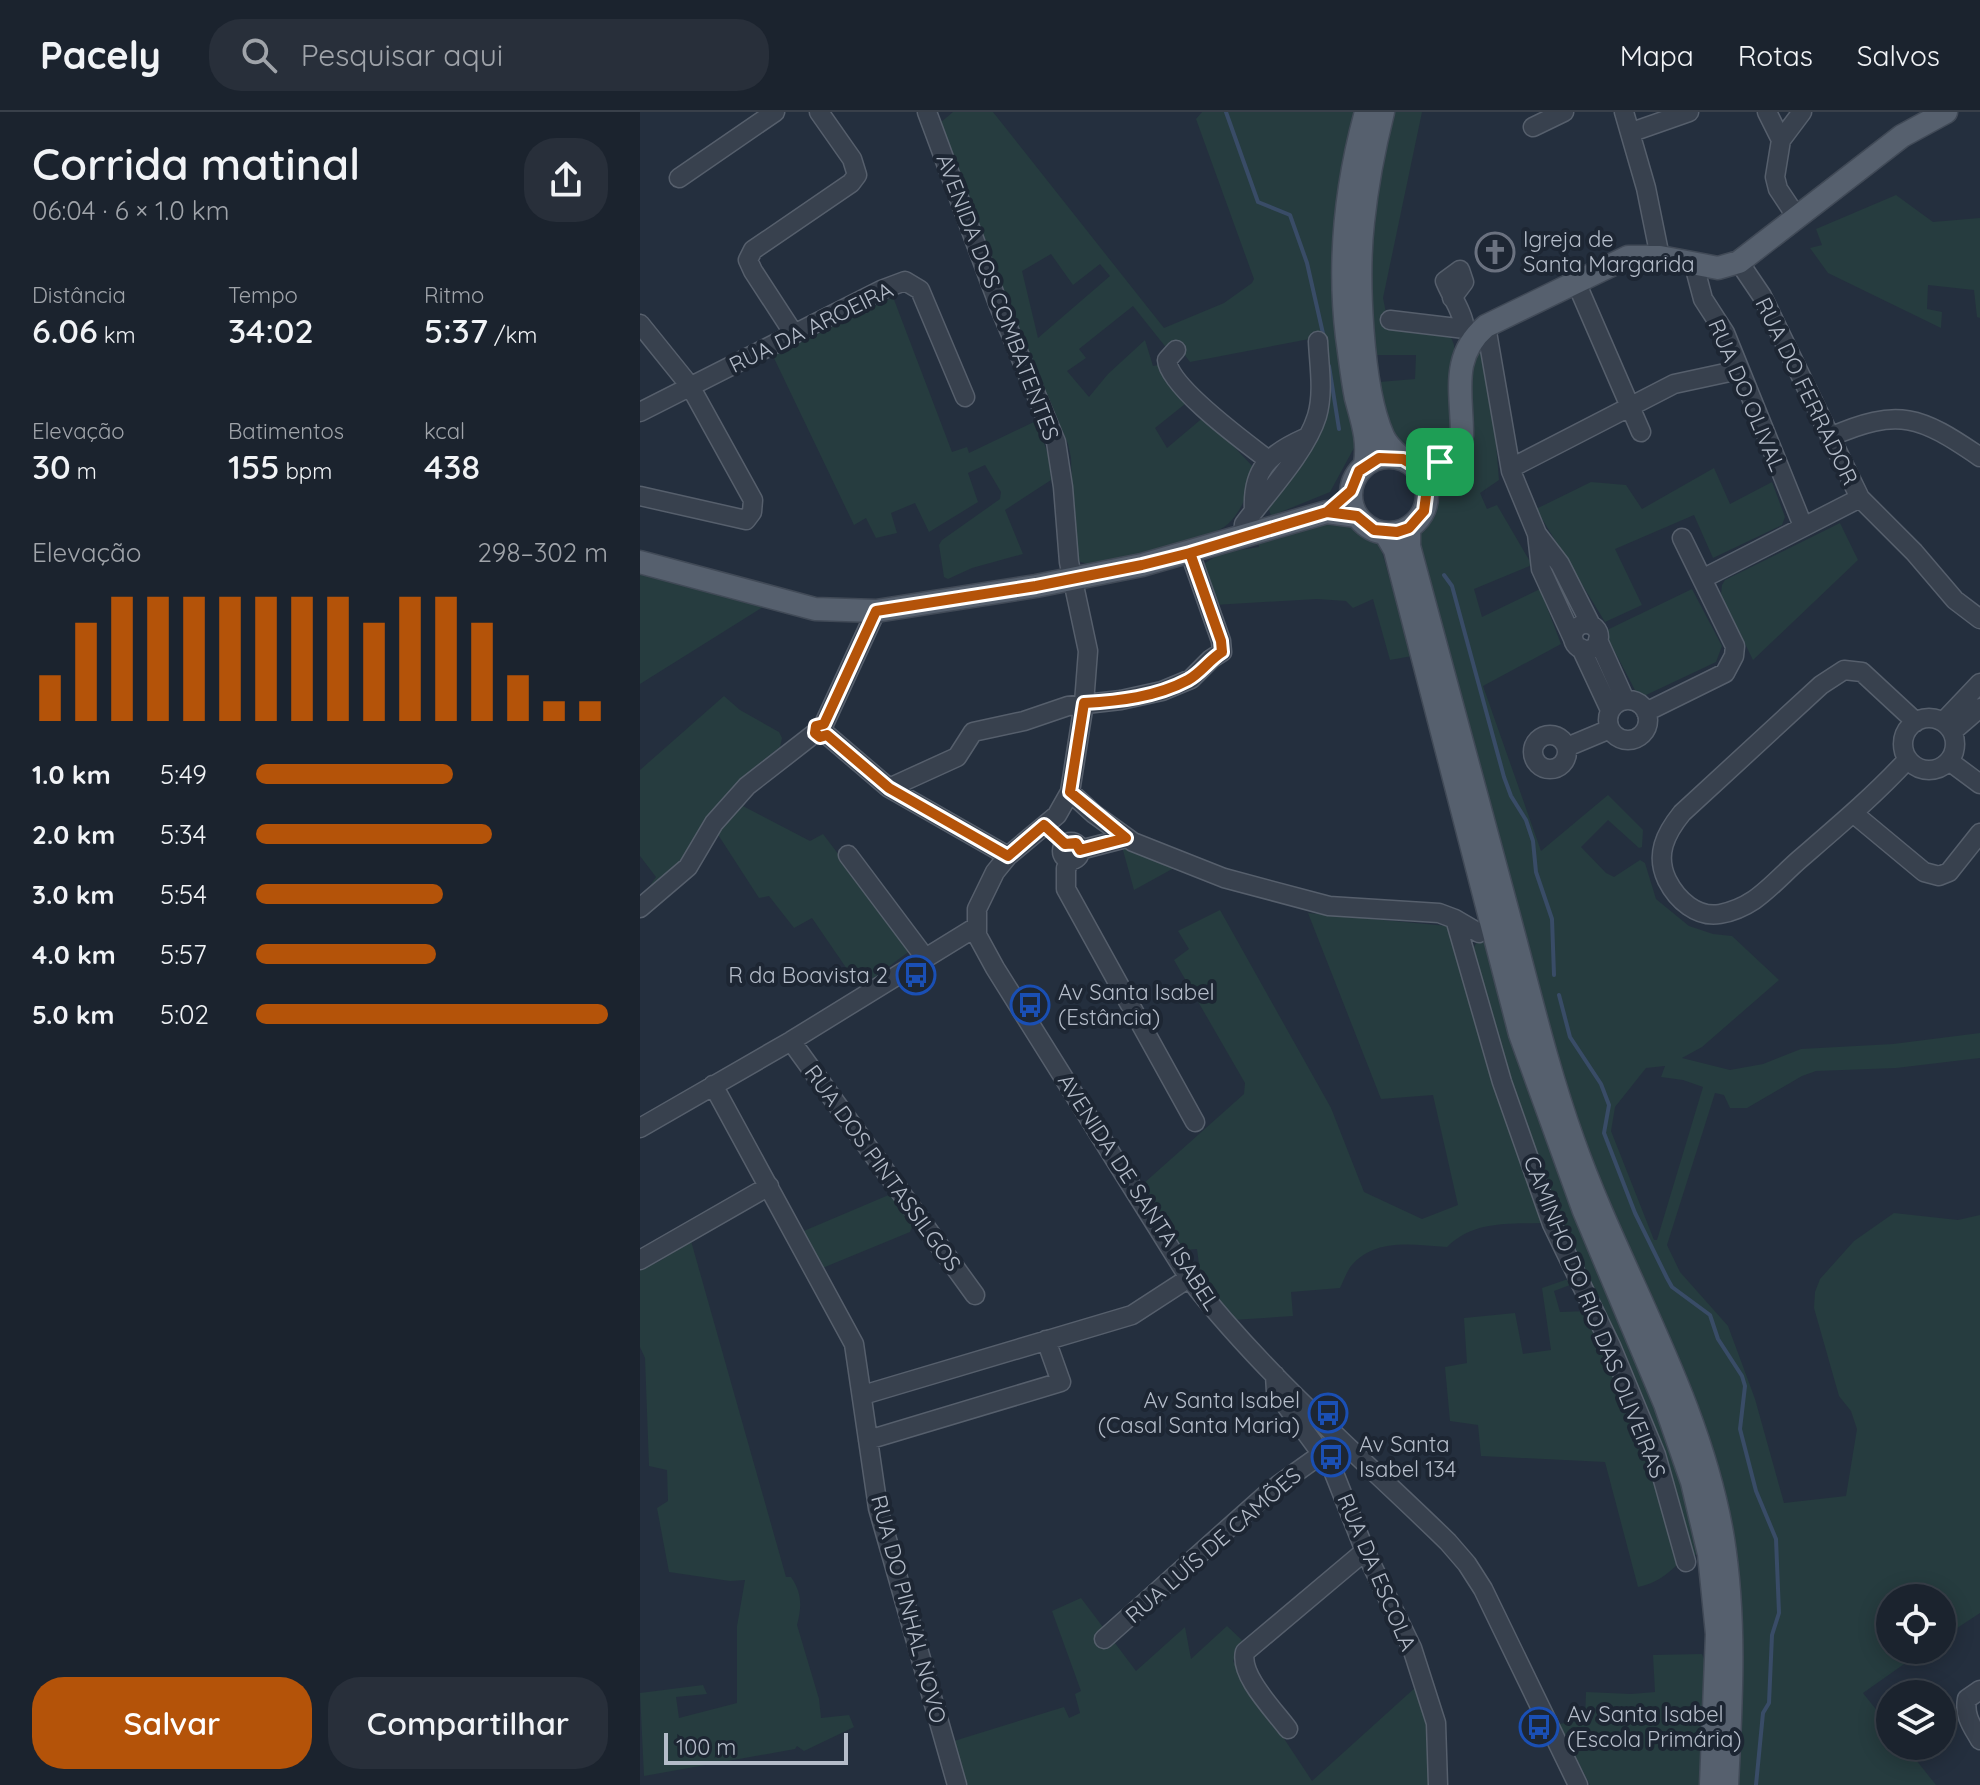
<!DOCTYPE html>
<html lang="pt">
<head>
<meta charset="utf-8">
<style>
  :root { --surface:#1b232e; --page:#282f3a; --text:#f1f3f6; --muted:#a0a4aa; --line:#39404a; --accent:#b45309 }
  body { margin:0; font-family:Quicksand,sans-serif; background:var(--page); color:var(--text); height:100vh; display:flex; flex-direction:column; font-size:30px; white-space:nowrap }
  * { box-sizing:border-box; margin:0 }
  p { font-size:26px; color:var(--muted) }
  .icon { flex:none; width:44px; height:44px; fill:none; stroke:currentColor; stroke-width:2; stroke-linecap:round; stroke-linejoin:round }
  .map { position:relative; flex:1; overflow:hidden }
  .panel { display:flex; flex-direction:column; background:var(--surface); width:640px }
  .panel>* { flex:none }
  .fabs { position:absolute; left:1236px; top:1472px; display:grid; gap:16px }
  .fabs a { display:grid; place-items:center; width:80px; height:80px; border-radius:50%; background:var(--surface); box-shadow:0 4px 20px #0003,0 0 0 2px var(--line); font-size:40px }
  .scale { position:absolute; left:24px; bottom:20px; width:184px; box-sizing:border-box; padding-left:8px; border:4px solid #b4bcc9; border-top:0; font-size:22px; line-height:28px; white-space:nowrap; color:#b4bcc9; -webkit-text-stroke:6px #1d2633; paint-order:stroke }
  .pin { position:absolute; display:grid; place-items:center; width:68px; height:68px; color:#fff; margin:-34px; border-radius:16px; box-shadow:0 4px 12px #0006 }
  .round { display:grid; place-items:center; flex:none; width:84px; height:84px; border-radius:32px; background:var(--page) }
  .overview { display:flex; align-items:center; justify-content:space-between; height:136px; padding:0 32px }
  h1 { font-size:44px; font-weight:600; line-height:60px }
  .figures { display:grid; grid-template-columns:repeat(3,1fr); gap:12px; height:136px; padding:8px 32px }
  .figures div { display:grid; align-content:center }
  .figures b { font-size:34px; font-weight:600 }
  .figures small { font-size:22px; font-weight:400 }
  .figures p { font-size:22px }
  .chart { height:224px; padding:16px 32px }
  .chart p { display:flex; justify-content:space-between }
  .chart svg { width:100%; height:144px; margin-top:8px; stroke:var(--accent); stroke-width:6 }
  .primary-button { display:flex; gap:16px; margin-top:auto; padding:16px 32px }
  .primary-button a { flex:1; height:92px; border-radius:32px; background:var(--accent); color:#fff; font-size:32px; font-weight:600; line-height:92px; text-align:center }
  .primary-button a+a { background:var(--page); color:var(--text) }
  ul { padding:0 32px; list-style:none; font-size:26px }
  li { display:grid; grid-template-columns:128px 96px 1fr; align-items:center; height:60px }
  li i { height:20px; border-radius:10px; background:var(--accent) }
  header { display:flex; align-items:center; gap:48px; box-sizing:border-box; height:112px; padding:0 40px; background:var(--surface); border-bottom:2px solid var(--line) }
  header strong { font-size:38px }
  nav { display:flex; gap:44px; margin-inline-start:auto; font-size:28px }
  .search { width:560px; height:72px; background:var(--page); display:flex; align-items:center; gap:20px; box-sizing:border-box; padding:0 28px; border-radius:32px; color:var(--muted); font-size:30px }
  main { display:flex; flex:1; min-height:0 }
  .map>svg:first-child { display:block }
  .green { fill:#263c3f; fill-rule:evenodd }
  .lines { fill:none; stroke-linecap:round; stroke-linejoin:round }
  .stream { stroke:#394c67; stroke-width:4 }
  .minor-casing { stroke:#565f6c; stroke-width:21 }
  .major-casing { stroke:#414a57; stroke-width:25 }
  .minor { stroke:#38414e; stroke-width:18 }
  .major { stroke:#56606e; stroke-width:22 }
  .route-casing { stroke:#fff; stroke-width:16 }
  .route { stroke:#b45309; stroke-width:10 }
  .labels { text-anchor:middle; stroke-width:8; stroke-linejoin:round; paint-order:stroke }
  .poi-label { font-size:22px; fill:#b4bcc9; stroke:#1d2633; text-anchor:start }
  .street-label { font-size:22px; fill:#b4bcc9; stroke:#1d2633 }
</style>
</head>
<body>
<header>
<strong>Pacely</strong>
<div class="search"><svg class="icon" aria-label="search" viewBox="0 0 24 24"><circle cx="10" cy="10" r="6"/><path d="M15 15l6 6"/></svg>Pesquisar aqui</div>
<nav><a>Mapa</a><a>Rotas</a><a>Salvos</a></nav>
</header>
<main>
<section class="panel">
<div class="overview"><div><h1>Corrida matinal</h1><p>06:04 · 6 × 1.0 km</p></div><a class="round"><svg class="icon" aria-label="share" viewBox="0 0 24 24"><path d="M12 15V3M7 8l5-5 5 5M5 13v7h14v-7"/></svg></a></div>
<div class="figures">
<div><p>Distância</p><b>6.06<small> km</small></b></div>
<div><p>Tempo</p><b>34:02</b></div>
<div><p>Ritmo</p><b>5:37<small> /km</small></b></div>
</div>
<div class="figures">
<div><p>Elevação</p><b>30<small> m</small></b></div>
<div><p>Batimentos</p><b>155<small> bpm</small></b></div>
<div><p>kcal</p><b>438</b></div>
</div>
<div class="chart"><p><span>Elevação</span>298–302 m</p>
<svg viewBox="0 0 160 44" preserveAspectRatio="none"><path d="M5 44V30M15 44V14M25 44V6M35 44V6M45 44V6M55 44V6M65 44V6M75 44V6M85 44V6M95 44V14M105 44V6M115 44V6M125 44V14M135 44V30M145 44V38M155 44V38"/></svg>
</div>
<ul>
<li><b>1.0 km</b>5:49<i style="width:56%"></i></li>
<li><b>2.0 km</b>5:34<i style="width:67%"></i></li>
<li><b>3.0 km</b>5:54<i style="width:53%"></i></li>
<li><b>4.0 km</b>5:57<i style="width:51%"></i></li>
<li><b>5.0 km</b>5:02<i style="width:100%"></i></li>
</ul>
<div class="primary-button"><a>Salvar</a><a>Compartilhar</a></div>
</section>
<div class="map">
<svg width="1340" height="1673" viewBox="0 0 1340 1673">
  <rect width="100%" height="100%" fill="#242f3e"/>
  <path class="green" d="M 313,0 L 353,0 L 524,216 L 584,191 L 612,171 L 614,167 L 556,7 L 562,0 L 716,0 L 698,219 L 715,334 L 690,380 L 631,404 L 628,394 L 684,314 L 680,225 L 550,250 L 535,230 L 528,238 L 493,194 L 439,237 L 446,246 L 427,259 L 449,285 L 468,262 L 505,228 L 513,254 L 519,253 L 550,288 L 515,316 L 527,336 L 565,304 L 616,358 C 609,377 603,398 588,412 C 569,429 482,447 453,454 L 438,449 L 434,437 L 431,346 L 428,332 L 350,151 L 300,11 ZM 411,142 L 433,173 L 460,152 L 470,164 L 398,226 L 382,159 Z
    M 753,0 L 782,0 L 743,186 L 746,201 L 771,221 L 811,225 L 814,233 L 816,318 C 801,347 768,349 750,320 C 742,308 742,284 739,270 L 775,267 L 776,243 L 736,243 C 722,161 737,80 753,0 Z
    M 1256,83 L 1293,110 L 1340,106 L 1340,206 L 1337,205 L 1334,178 L 1288,173 L 1287,197 L 1302,200 L 1301,216 L 1188,161 L 1170,136 L 1182,133 L 1176,117 Z
    M 253,185 L 312,340 L 327,335 L 329,341 L 396,309 L 409,345 L 411,368 L 365,398 L 383,442 L 332,456 L 308,467 L 304,465 L 299,433 L 302,428 L 360,387 L 361,380 L 345,353 L 328,361 L 338,390 L 289,420 L 275,391 L 251,401 L 257,421 L 236,426 L 226,406 L 214,413 L 133,244 Z
    M 848,234 L 859,368 L 840,381 L 847,397 L 857,393 L 892,453 L 834,477 L 842,505 L 900,477 L 921,532 L 843,574 L 901,739 L 968,683 L 1003,718 L 1002,735 L 999,736 L 968,708 L 941,735 L 966,761 L 974,765 L 1000,748 L 1005,751 L 1016,787 L 1049,814 L 1073,822 L 1092,824 L 1139,868 L 1062,935 L 1042,946 L 1090,958 L 1123,952 L 1161,937 L 1253,932 L 1340,921 L 1340,946 L 1256,956 L 1176,959 L 1162,964 L 1107,996 L 1090,996 L 1084,983 L 1075,981 L 1027,1133 L 1040,1160 L 1088,1214 L 1115,1287 L 1144,1391 L 1206,1384 L 1217,1317 L 1211,1299 L 1199,1284 L 1174,1196 L 1175,1180 L 1180,1167 L 1214,1129 L 1254,1101 L 1318,1108 L 1340,1103 L 1340,1501 L 1302,1526 L 1302,1486 L 1250,1486 L 1250,1538 L 1284,1538 L 1223,1581 L 1250,1615 L 1250,1634 L 1265,1634 L 1296,1673 L 1098,1673 L 1102,1542 L 1098,1478 L 897,889 L 779,435 L 780,421 L 810,357 L 830,333 L 829,259 L 835,237 ZM 1025,954 L 1021,965 L 1043,968 L 1063,975 L 1017,1128 L 1014,1128 L 971,1019 L 975,995 L 1006,956 Z
    M 1074,356 L 1090,392 L 1132,370 L 1145,405 L 1142,413 L 1073,446 L 1054,403 L 975,437 L 1002,493 L 965,510 L 896,397 L 951,370 L 986,373 L 1002,397 Z
    M 682,410 L 714,413 L 740,433 L 772,544 L 750,548 L 733,487 L 713,496 L 706,489 L 677,487 L 574,493 L 562,453 L 581,441 L 619,435 L 618,428 Z
    M 1200,411 L 1218,448 L 1113,548 L 1081,483 L 1082,473 L 1085,468 Z
    M 0,462 L 123,495 L 0,572 Z
    M 1052,477 L 1082,534 L 1076,550 L 1004,584 L 996,580 L 966,523 L 967,518 Z
    M 84,584 L 100,598 L 139,620 L 142,626 L 140,635 L 116,654 L 78,698 L 53,743 L 7,778 L 16,765 L 0,744 L 0,658 Z
    M 101,693 L 170,729 L 183,722 L 271,838 L 220,876 L 172,806 L 154,816 L 129,784 L 119,786 L 75,718 Z
    M 481,731 L 534,756 L 494,778 Z
    M 580,798 L 691,996 L 724,1080 L 782,1107 L 818,1093 L 793,983 L 741,987 L 668,801 L 807,814 L 812,824 L 902,1111 C 867,1112 833,1109 807,1135 C 773,1133 736,1125 711,1154 C 707,1159 703,1170 700,1176 L 651,1180 L 653,1204 L 593,1208 L 560,1160 L 557,1137 L 544,1138 L 503,1072 L 604,982 L 605,971 L 534,848 L 549,837 L 538,819 Z
    M 840,824 L 843,825 L 869,918 L 908,1034 L 1029,1326 L 1058,1443 L 1049,1442 L 917,1107 L 829,844 Z
    M 251,1082 L 273,1113 L 270,1120 L 180,1157 L 159,1121 Z
    M 51,1129 L 146,1465 L 151,1465 C 162,1481 162,1494 157,1513 L 179,1587 L 181,1606 L 209,1603 L 214,1615 L 164,1639 L 157,1634 L 155,1637 L 4,1664 L 0,1581 L 63,1573 L 67,1582 L 36,1585 L 39,1606 L 97,1591 L 97,1514 L 105,1468 L 90,1469 L 29,1460 L 17,1396 L 28,1389 L 27,1358 L 9,1354 L 5,1246 L 0,1235 L 0,1157 L 18,1150 Z
    M 928,1167 L 930,1173 L 914,1179 L 920,1200 L 948,1199 L 1011,1339 L 1040,1450 C 1028,1462 1015,1472 998,1475 L 965,1350 L 841,1344 L 838,1313 L 810,1309 L 805,1255 L 827,1251 L 824,1206 L 875,1201 L 883,1242 L 911,1238 L 902,1176 Z
    M 441,1486 L 496,1559 L 545,1515 L 551,1547 L 587,1514 L 606,1532 L 593,1549 L 672,1669 L 777,1574 L 789,1614 L 791,1673 L 326,1673 L 314,1629 L 424,1595 L 429,1606 L 440,1601 L 435,1582 L 441,1579 L 412,1499 Z
    M 1062,1542 L 1066,1552 L 1062,1673 L 950,1673 L 919,1612 L 945,1608 L 946,1580 L 991,1582 L 1015,1580 L 1013,1543 Z"/>
  <g class="lines">
    <path class="stream" d="M 586,0 L 618,90 L 650,103 L 667,151 L 684,226
      M 689,254 L 699,317
      M 804,463 L 812,474 L 864,665 L 871,684 L 886,708 L 893,729 L 896,760 L 912,807 L 914,863
      M 919,883 L 930,925 L 961,972 L 969,993 L 964,1021 L 995,1101 L 1027,1166 L 1032,1175 L 1070,1203 L 1078,1227 L 1102,1264 L 1105,1274 L 1100,1317 L 1116,1379 L 1136,1427 L 1139,1501 L 1132,1523 L 1129,1591 L 1123,1601 L 1116,1673"/>
    <defs>
      <path id="minor" d="M 287,0 L 359,194 L 416,330 L 423,375 L 429,450 L 448,539 L 444,591 L 430,680 L 417,703 L 368,744 L 355,760 L 337,797 L 337,823 L 355,856 L 549,1166 C 624,1263 720,1344 808,1430 L 827,1452 L 843,1477 L 938,1673
        M 984,0 L 1006,76 L 1020,145
        M 1127,0 L 1141,28
        M 893,15 L 924,0
        M 992,20 L 1049,0
        M 39,66 L 135,0
        M 1156,104 L 1138,77 L 1135,65 L 1141,28 L 1162,0
        M 1099,150 L 1122,184 L 1220,386 L 1274,440 L 1315,488 L 1340,507
        M 1054,153 L 1063,187 L 1085,221 L 1163,414
        M 936,170 L 1001,320
        M 812,186 L 824,170 L 820,158 L 805,169 C 811,184 823,200 825,217
        M 750,208 L 825,217 L 834,221
        M 0,212 L 50,274 L 113,388 L 112,400 L 106,408 L 0,384
        M 846,214 L 871,359 L 897,422 L 920,452 L 951,513
        M 154,222 L 113,159 L 108,148 L 113,138 L 211,71 L 217,63 L 212,47 L 179,0
        M 536,238 L 527,248 C 529,275 605,330 627,347
        M 0,300 L 241,178 L 265,169 L 280,178 L 325,285
        M 1190,325 C 1259,295 1280,304 1340,345
        M 871,356 L 1034,272 L 1099,258
        M 614,398 C 612,357 629,342 665,326
        M 897,422 L 901,457 L 934,529
        M 603,425 L 604,412 C 627,381 666,340 677,304 C 684,280 679,253 678,229
        M 1062,467 L 1220,386
        M933 525a13 13 0 1 1 26 0a13 13 0 1 1-26 0Z
        M 958,528 L 985,588
        M 941,536 L 970,598
        M968 608a20 20 0 1 1 40 0a20 20 0 1 1-40 0Z
        M 1006,600 L 1085,561 L 1094,544 L 1095,534 L 1042,426
        M1263 632a26 26 0 1 1 52 0a26 26 0 1 1-52 0Z
        M 1303,610 L 1340,571
        M 184,612 L 236,499
        M 1312,620 L 1340,596
        M893 640a17 17 0 1 1 34 0a17 17 0 1 1-34 0Z
        M 187,623 L 249,676 L 368,744
        M 927,635 L 970,617
        M 1268,647 C 1235,683 1197,715 1160,747 C 1145,760 1130,777 1114,788 C 1105,794 1091,800 1080,802 C 1057,806 1037,788 1027,768 C 1015,743 1025,722 1042,701 L 1181,573 L 1204,558 L 1222,560 L 1276,610
        M 1309,649 L 1340,672
        M 249,676 L 317,645 L 333,620 L 384,609 L 428,594 L 481,588 L 522,579 L 551,567 L 571,547 L 582,540 L 581,529 L 550,441
        M 430,680 L 454,702 L 493,730 L 584,766 L 689,794 L 799,801 L 815,807 L 862,970 L 912,1112 L 971,1234 L 1016,1343 L 1046,1450
        M 1213,701 L 1284,760 L 1299,764 L 1309,760 L 1340,721
        M422 739a9 9 0 1 1 18 0a9 9 0 1 1-18 0Z
        M 440,738 L 486,726
        M 208,743 L 286,847
        M 431,748 L 426,756 L 426,777 L 555,1010
        M 0,796 L 48,755 L 74,711 L 107,674 L 175,621
        M 815,807 L 839,821
        M 151,929 L 335,1183
        M 73,973 L 214,1232 L 238,1396 L 317,1673
        M 0,1016 L 151,929 L 336,815
        M 0,1148 L 129,1074
        M 635,1263 L 636,1280 L 692,1356 L 725,1439 L 772,1536 L 796,1611 L 798,1673
        M 223,1283 L 492,1203 L 549,1166
        M 228,1328 L 421,1270 L 406,1228
        M 464,1527 L 630,1379 L 683,1341
        M 1340,1578 L 1327,1587 C 1324,1604 1332,1614 1340,1628
        M 648,1617 C 634,1598 599,1563 605,1540 L 725,1439"/>
      <path id="major" d="M 743,0 C 734,36 727,72 723,110 C 717,163 721,275 743,324 C 747,334 755,340 763,347
        M711 383a38 38 0 1 1 76 0a38 38 0 1 1-76 0Z
        M 725,352 C 729,328 722,309 716,286 C 712,266 710,246 707,225 C 698,150 706,73 726,0
        M 776,355 C 797,351 817,347 822,323 C 822,280 810,245 846,214 L 988,145 L 1020,145 L 1078,156 L 1099,150 L 1262,24 L 1306,0
        M 769,416 L 769,434 C 802,555 834,676 867,797 C 888,874 906,953 933,1028 C 980,1161 1060,1286 1083,1427 C 1096,1509 1091,1591 1087,1673
        M 745,421 L 755,438 L 880,922 L 944,1099 L 1025,1292 L 1052,1370 L 1069,1442 L 1077,1522 L 1071,1673
        M 0,450 L 175,497 L 236,499 L 396,474 L 502,453 L 687,400 L 717,404"/>
    </defs>
    <use href="#minor" class="minor-casing"/>
    <use href="#major" class="major-casing"/>
    <use href="#minor" class="minor"/>
    <use href="#major" class="major"/>
  </g>
  <g class="lines">
    <defs>
      <path id="route" d="M 800,350 L 776,355 L 763,347 L 739,346 L 719,359 L 711,379 L 687,400 L 550,441 L 502,453 L 396,474 L 236,499 L 184,612 L 176,614 L 175,621 L 180,625 L 187,623 L 249,676 L 368,744 L 404,713 L 425,732 L 436,731 L 440,738 L 486,726 L 430,680 L 444,591 C 479,589 516,585 548,568 C 561,561 569,548 582,540 L 581,529 L 550,441 L 687,400 L 717,404 L 734,418 L 757,420 L 769,416 L 784,399 L 787,376 L 800,350"/>
    </defs>
    <use href="#route" class="route-casing"/>
    <use href="#route" class="route"/>
  </g>
  <defs>
    <symbol id="church-ring" viewBox="-11 -11 22 22"><circle r="9.5" fill="#1d2633" stroke="#6b7280" stroke-width="1.5"/><path d="M-1.2-6h2.4v3.5h3.3v2.4h-3.3V6h-2.4V-.1h-3.3v-2.4h3.3Z" fill="#6b7280"/></symbol>
    <symbol id="bus-ring" viewBox="-11 -11 22 22"><circle r="9.5" fill="#1d2633" stroke="#1a4fb4" stroke-width="1.5"/><path d="M-5-6H5V4H4V6H2V4H-2V6H-4V4H-5ZM-3.5-4V0h7V-4ZM-3.5 1.2v1.5H-2V1.2ZM2 1.2v1.5H3.5V1.2Z" fill="#1a4fb4"/></symbol>
  </defs>
  <g fill-rule="evenodd">
    <use href="#church-ring" x="833" y="118" width="44" height="44"/>
    <use href="#bus-ring" x="254" y="841" width="44" height="44"/>
    <use href="#bus-ring" x="368" y="871" width="44" height="44"/>
    <use href="#bus-ring" x="666" y="1279" width="44" height="44"/>
    <use href="#bus-ring" x="669" y="1323" width="44" height="44"/>
    <use href="#bus-ring" x="877" y="1593" width="44" height="44"/>
  </g>
  <g class="labels">
    <g class="poi-label">
      <text x="883" y="135">Igreja de<tspan x="883" dy="25">Santa Margarida</tspan></text>
      <text x="248" y="871" text-anchor="end">R da Boavista 2</text>
      <text x="418" y="888">Av Santa Isabel<tspan x="418" dy="25">(Estância)</tspan></text>
      <text x="660" y="1296" text-anchor="end">Av Santa Isabel<tspan x="660" dy="25">(Casal Santa Maria)</tspan></text>
      <text x="719" y="1340">Av Santa<tspan x="719" dy="25">Isabel 134</tspan></text>
      <text x="927" y="1610">Av Santa Isabel<tspan x="927" dy="25">(Escola Primária)</tspan></text>
    </g>
    <g class="street-label">
      <text transform="translate(358 185) rotate(69)" y="8">AVENIDA DOS COMBATENTES</text>
      <text transform="translate(171 215) rotate(-26)" y="8">RUA DA AROEIRA</text>
      <text transform="translate(1167 279) rotate(64)" y="8">RUA DO FERRADOR</text>
      <text transform="translate(1107 283) rotate(67)" y="8">RUA DO OLIVAL</text>
      <text transform="translate(243 1056) rotate(54)" y="8">RUA DOS PINTASSILGOS</text>
      <text transform="translate(499 1080) rotate(57)" y="8">AVENIDA DE SANTA ISABEL</text>
      <text transform="translate(955 1205) rotate(68)" y="8">CAMINHO DO RIO DAS OLIVEIRAS</text>
      <text transform="translate(573 1433) rotate(-41)" y="8">RUA LUÍS DE CAMÕES</text>
      <text transform="translate(737 1460) rotate(67)" y="8">RUA DA ESCOLA</text>
      <text transform="translate(269 1497) rotate(75)" y="8">RUA DO PINHAL NOVO</text>
    </g>
  </g>
</svg>
<div class="fabs">
<a><svg class="icon" aria-label="locate" viewBox="0 0 24 24"><circle cx="12" cy="12" r="6"/><path d="M12 2v4M12 18v4M2 12h4M18 12h4"/></svg></a>
<a><svg class="icon" aria-label="layers" viewBox="0 0 24 24"><path d="M12 4l9 5-9 5-9-5zM3 14l9 5 9-5"/></svg></a>
</div>
<div class="scale">100 m</div>
<div class="pin" style="left:800px;top:350px;background:#1e9e55"><svg class="icon" aria-label="arrive" viewBox="0 0 24 24"><path d="M6 21V4h12l-3 4 3 4H6"/></svg></div>
</div>
</main>
</body>
</html>
